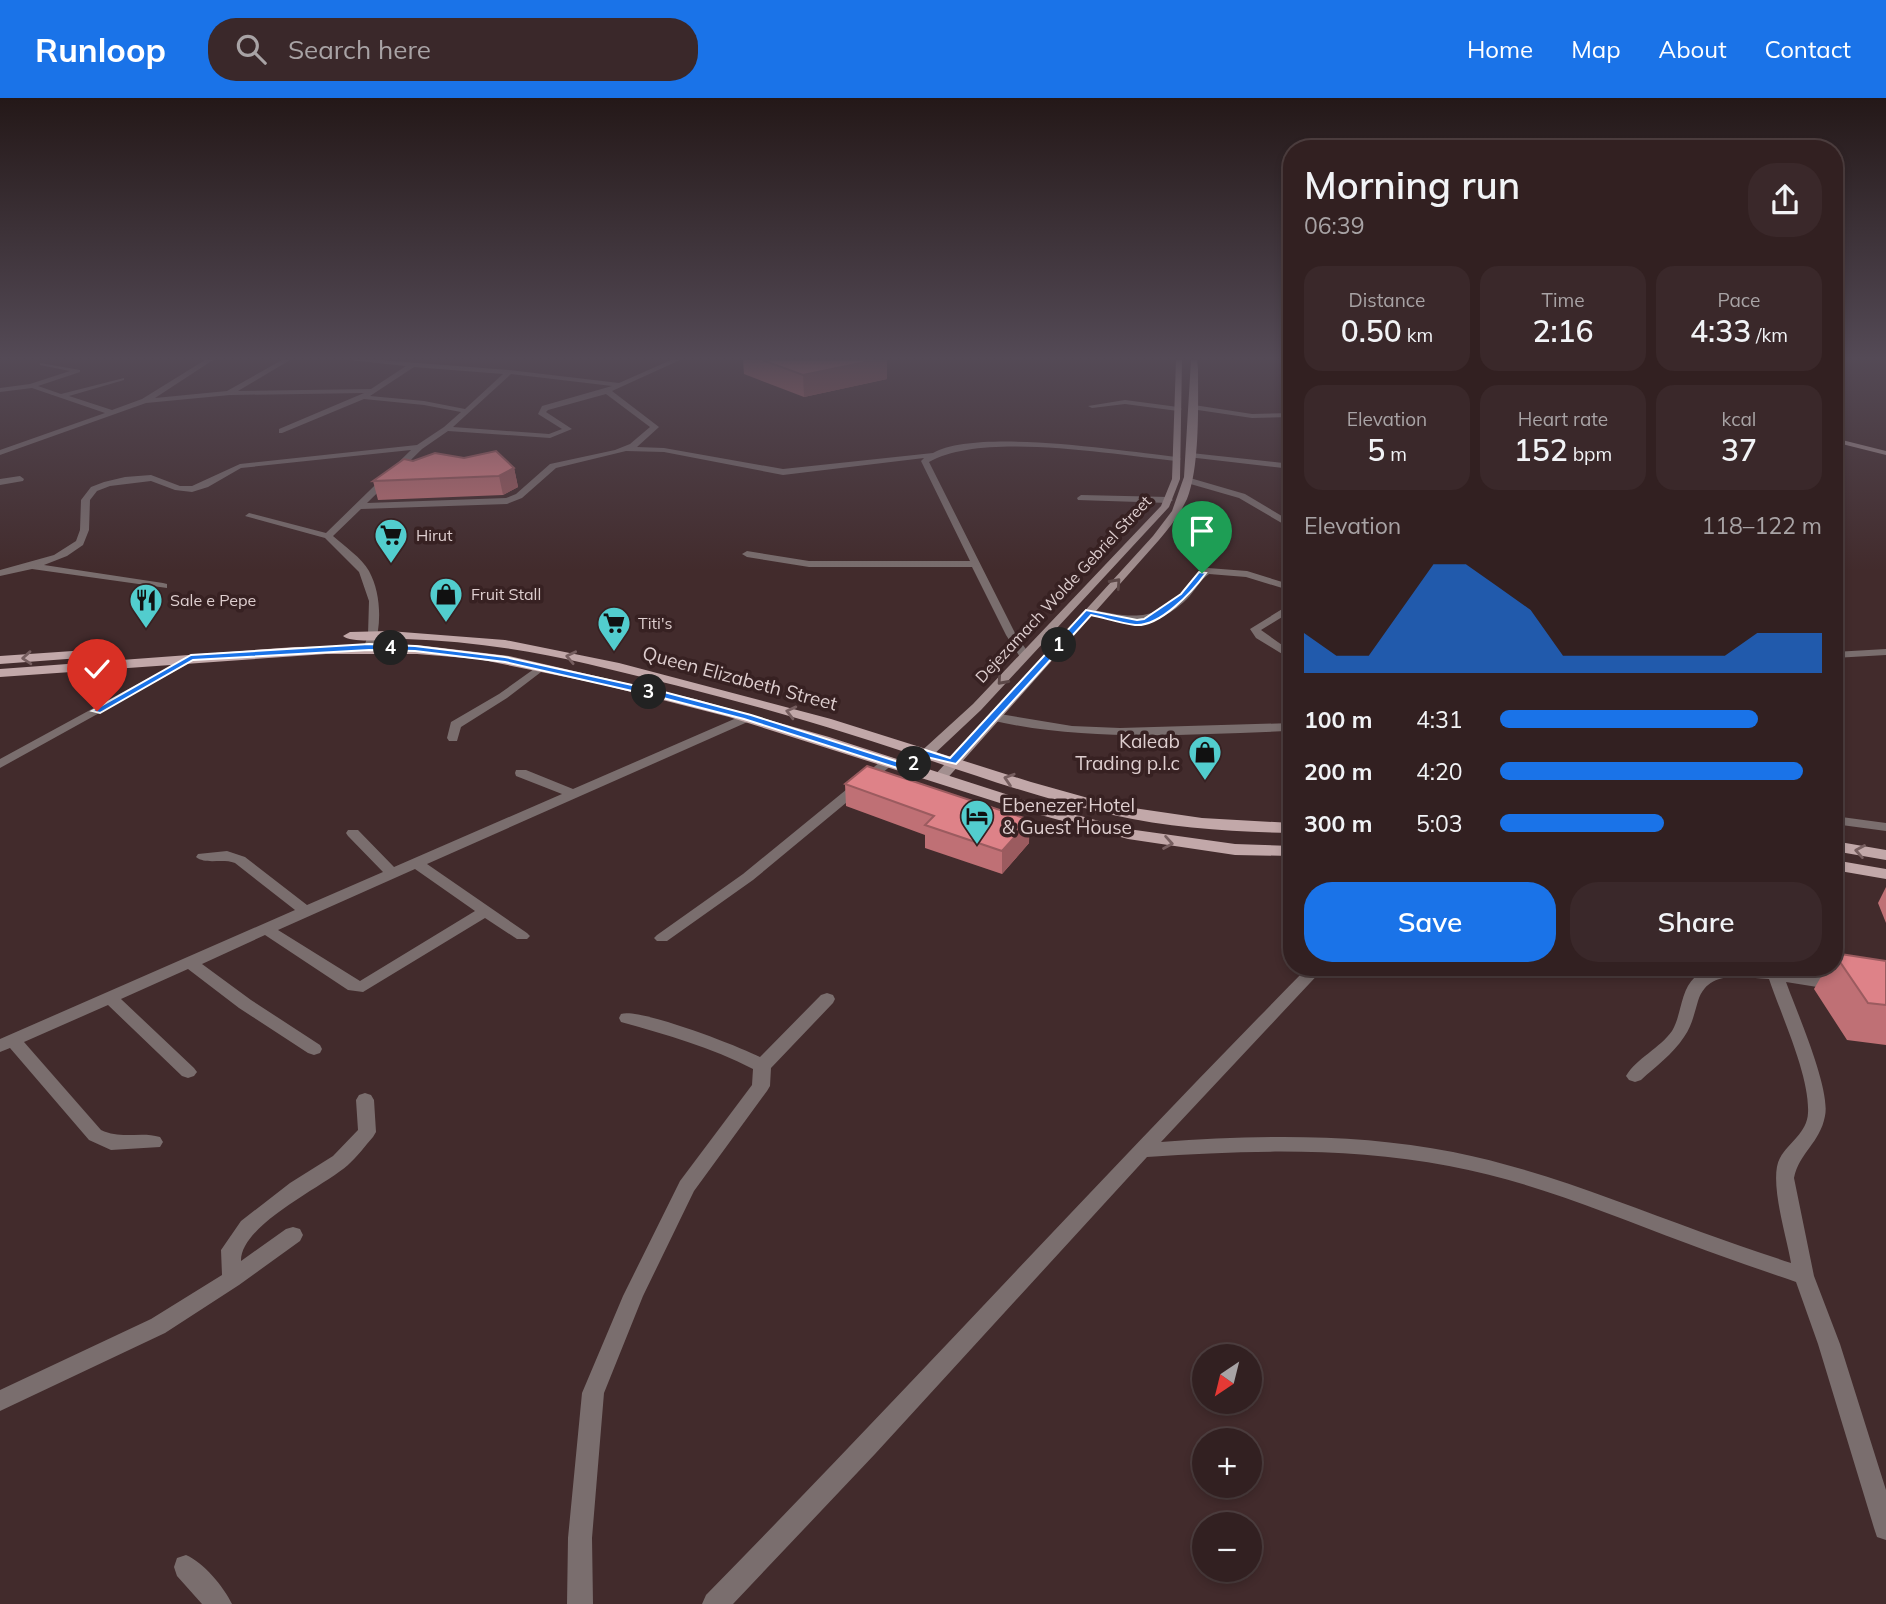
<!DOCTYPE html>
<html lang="en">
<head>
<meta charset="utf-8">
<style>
  :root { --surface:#322021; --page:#3a282a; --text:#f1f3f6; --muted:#a8a3a5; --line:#4d3e3f; --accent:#1a73e8 }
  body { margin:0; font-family:Mulish,sans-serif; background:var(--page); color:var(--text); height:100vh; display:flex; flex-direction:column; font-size:26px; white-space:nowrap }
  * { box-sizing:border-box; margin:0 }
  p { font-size:23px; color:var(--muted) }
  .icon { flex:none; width:38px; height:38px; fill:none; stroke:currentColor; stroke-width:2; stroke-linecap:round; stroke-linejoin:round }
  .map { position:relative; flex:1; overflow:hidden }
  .side { position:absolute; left:1283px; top:42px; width:560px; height:836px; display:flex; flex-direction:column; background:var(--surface); border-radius:28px; box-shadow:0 4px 10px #0003,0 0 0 2px var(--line) }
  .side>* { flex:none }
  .needle { width:46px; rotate:215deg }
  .fabs { position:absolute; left:1192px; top:1246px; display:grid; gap:14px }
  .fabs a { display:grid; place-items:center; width:70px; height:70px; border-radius:50%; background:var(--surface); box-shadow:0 4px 10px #0003,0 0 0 2px var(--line); font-size:35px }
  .pin { position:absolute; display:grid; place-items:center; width:60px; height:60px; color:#fff; margin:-72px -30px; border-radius:50% 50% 50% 0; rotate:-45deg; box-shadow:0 0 7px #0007 }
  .pin .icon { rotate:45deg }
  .km { position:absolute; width:35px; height:35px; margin:-18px; border-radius:50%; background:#222; color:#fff; font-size:19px; line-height:35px; text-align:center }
  .round { display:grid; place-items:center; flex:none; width:74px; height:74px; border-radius:28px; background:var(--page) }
  .headline { display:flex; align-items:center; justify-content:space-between; height:119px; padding:0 21px }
  h1 { font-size:38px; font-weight:600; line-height:52px }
  .stats { display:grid; grid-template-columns:repeat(3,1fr); gap:10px; height:119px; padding:7px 21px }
  .stats div { display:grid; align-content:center; border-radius:18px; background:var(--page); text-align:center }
  .stats b { font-size:30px; font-weight:600 }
  .stats small { font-size:19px; font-weight:400 }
  .stats p { font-size:19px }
  .chart { height:196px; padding:14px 21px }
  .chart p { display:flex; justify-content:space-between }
  .chart svg { width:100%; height:126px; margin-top:7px; fill:var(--accent); opacity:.7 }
  .action { display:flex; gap:14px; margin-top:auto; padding:14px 21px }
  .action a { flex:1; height:80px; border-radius:28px; background:var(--accent); color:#fff; font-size:28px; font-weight:600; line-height:80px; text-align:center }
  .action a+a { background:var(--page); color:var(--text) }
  ul { padding:0 21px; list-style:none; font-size:23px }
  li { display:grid; grid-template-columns:112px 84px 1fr; align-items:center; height:52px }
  li i { height:18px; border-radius:9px; background:var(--accent) }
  header { display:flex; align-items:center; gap:42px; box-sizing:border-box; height:98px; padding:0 35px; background:var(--accent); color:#fff }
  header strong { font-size:33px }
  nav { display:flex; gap:38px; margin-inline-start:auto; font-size:24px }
  .search { width:490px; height:63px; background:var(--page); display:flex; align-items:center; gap:18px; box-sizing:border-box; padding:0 24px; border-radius:28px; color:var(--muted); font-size:26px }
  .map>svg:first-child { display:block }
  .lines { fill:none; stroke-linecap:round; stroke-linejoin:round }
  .street { fill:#7a6e6e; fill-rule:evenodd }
  .secondary { fill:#a28f8f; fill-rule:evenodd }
  .primary { fill:#c2a8a9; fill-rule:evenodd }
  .wall { fill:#bf7075 }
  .shaded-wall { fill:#9b5b5f }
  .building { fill:#de8288; stroke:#9b5b5f; stroke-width:2 }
  .oneway { stroke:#5c4848 }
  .oneway2 { stroke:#765e5f }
  .route { fill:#1a73e8; stroke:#fff; stroke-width:2 }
  .labels { text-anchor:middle; stroke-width:7; stroke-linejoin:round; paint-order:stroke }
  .far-poi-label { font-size:16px; fill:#dececf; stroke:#372122; text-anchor:start }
  .far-street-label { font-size:16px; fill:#dececf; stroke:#372122 }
  .street-label { font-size:19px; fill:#dececf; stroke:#372122 }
  .poi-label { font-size:19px; fill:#dececf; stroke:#372122; text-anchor:end }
</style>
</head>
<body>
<header>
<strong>Runloop</strong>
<div class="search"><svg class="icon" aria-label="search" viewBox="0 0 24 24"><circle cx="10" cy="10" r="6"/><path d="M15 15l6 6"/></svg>Search here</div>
<nav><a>Home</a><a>Map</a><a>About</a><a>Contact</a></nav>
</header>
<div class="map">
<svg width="1886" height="1506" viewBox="0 0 1886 1506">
  <rect width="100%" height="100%" fill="#422b2c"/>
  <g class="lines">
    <path class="street" d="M 205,262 L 213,262 L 155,300 L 227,293 L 282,262 L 290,262 L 238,293 L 371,291 L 406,268 L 349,262 L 379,262 L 509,272 L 619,285 L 671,262 L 680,262 L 612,293 L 659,329 L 637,349 L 664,350 L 783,371 L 933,355 C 978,330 1123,353 1177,359 L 1181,361 L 1177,363 C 1114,357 983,333 929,364 L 1016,537 L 1030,557 L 1024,560 L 1020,559 L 1006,537 L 972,469 L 809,469 L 747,459 L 742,456 L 747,453 L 809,463 L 970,463 L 921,363 L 924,360 L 783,377 L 664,354 L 626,353 L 556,370 L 522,400 L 507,406 L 361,411 L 333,438 C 344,448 362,460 369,473 C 381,495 382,526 374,549 L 369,552 L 364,549 L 368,537 L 369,503 L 359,474 L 325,440 L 245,418 L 249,415 L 326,435 L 411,352 L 241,370 L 208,389 L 192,394 L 175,392 L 151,383 L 110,388 L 97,393 L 90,402 L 89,432 L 83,447 L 67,458 L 44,467 L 163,485 L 167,486 L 167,490 L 32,471 L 0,478 L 0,472 L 54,457 L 76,443 L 80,432 L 81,402 L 91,389 L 104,384 L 125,379 L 151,377 L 180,388 L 192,388 L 240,366 L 417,347 L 444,329 L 461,314 L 424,307 L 364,301 L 282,335 L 279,335 L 279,331 L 364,295 L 230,297 L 146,305 L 0,357 L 0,352 L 105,315 L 32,290 L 0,294 L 0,290 L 30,286 L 70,273 L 40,267 L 40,265 L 80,272 L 80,274 L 38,288 L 61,296 L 124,280 L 124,282 L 69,298 L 112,312 L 142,301 ZM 414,269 L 503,276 L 465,311 L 424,303 L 370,298 ZM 511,276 L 612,288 L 542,308 L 538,316 L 562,331 L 549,336 L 453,329 ZM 606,296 L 650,329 L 630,346 L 615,352 L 550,366 L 516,396 L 506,400 L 367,405 L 422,351 L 448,333 L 550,340 L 572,331 L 546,314 L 548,312 Z
      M 1125,302 L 1178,309 L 1182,311 L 1178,313 L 1125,306 L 1092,310 L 1088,308 Z
      M 1194,307 L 1252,316 L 1292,315 L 1292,319 L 1252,320 L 1191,311 L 1190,309 Z
      M 1191,355 L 1292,366 L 1292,371 L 1188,359 L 1187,357 Z
      M 20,378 L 24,381 L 23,383 L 0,387 L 0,381 Z
      M 1190,380 L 1245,396 L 1292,424 L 1292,431 L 1239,400 L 1187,385 L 1186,383 Z
      M 1081,397 L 1169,399 L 1173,402 L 1169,405 L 1078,402 L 1077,400 Z
      M 1208,470 L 1247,473 L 1292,487 L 1292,493 L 1246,479 L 1209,476 C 1200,482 1195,493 1187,501 C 1155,532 1129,526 1089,517 L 1084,514 L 1089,511 C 1128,519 1155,526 1184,492 C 1192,483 1196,474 1208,470 Z
      M 1292,505 L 1292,513 L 1261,532 L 1292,554 L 1292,562 L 1256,540 L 1250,531 Z
      M 1886,551 L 1886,557 L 1834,560 L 1834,554 Z
      M 191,557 L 195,558 L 195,562 L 0,670 L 0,661 Z
      M 541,566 L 545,567 L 545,571 L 507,600 L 461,629 L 457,643 L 449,643 L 447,640 L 451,624 L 499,596 Z
      M 748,615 L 754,619 L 752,622 L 427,766 L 527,835 L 530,838 L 527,841 L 517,841 L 485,820 L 363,894 L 348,892 L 265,837 L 202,866 L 251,902 L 320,947 L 322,951 L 320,955 L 314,957 L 308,955 L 239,910 L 188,871 L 121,901 L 194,970 L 197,974 L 194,978 L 188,980 L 182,978 L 108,907 L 24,944 L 101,1032 C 122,1042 140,1033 160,1039 L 163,1044 L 160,1049 L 111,1052 L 89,1042 L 10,950 L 0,954 L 0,941 L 295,812 L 235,765 C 222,760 206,767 196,759 L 198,756 L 227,753 L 245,759 L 307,807 L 383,774 L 348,738 L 346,735 L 348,732 L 358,732 L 394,769 L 562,696 L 516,678 L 515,675 L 516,672 L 526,672 L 573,691 ZM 415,771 L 475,813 L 360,883 L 278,832 Z
      M 994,615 L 1072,628 L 1120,630 L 1292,625 L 1292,633 C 1191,636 1089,645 990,622 L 988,619 Z
      M 889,659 L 893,660 L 895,663 L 893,666 L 753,782 L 667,843 L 657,843 L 654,840 L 657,837 L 743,776 L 885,660 Z
      M 1834,718 L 1886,725 L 1886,733 L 1834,726 Z
      M 1307,870 L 1324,870 L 1161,1044 C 1258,1037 1356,1035 1453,1054 C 1538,1071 1619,1104 1701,1134 C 1731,1145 1761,1155 1791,1165 C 1787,1140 1768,1081 1780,1060 C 1789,1044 1807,1035 1808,1015 C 1810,978 1781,917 1769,881 C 1741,879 1708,871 1698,903 C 1694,916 1692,928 1684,939 C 1673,956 1655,969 1641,982 L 1635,984 L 1629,982 L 1626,978 C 1637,960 1660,950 1672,933 C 1682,916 1680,893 1695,879 C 1718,858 1813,875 1842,883 L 1844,887 L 1842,891 L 1836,892 L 1786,884 C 1796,912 1831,991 1825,1018 C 1820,1045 1799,1055 1794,1080 L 1814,1178 L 1840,1246 L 1886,1392 L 1886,1442 L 1877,1439 L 1874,1430 L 1818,1246 L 1796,1184 C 1759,1171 1722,1159 1686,1145 C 1608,1116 1531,1083 1449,1068 C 1349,1049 1248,1052 1147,1059 L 875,1356 L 733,1506 L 702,1506 L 706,1497 C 909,1290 1104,1076 1307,870 Z
      M 827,895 L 833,897 L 835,901 L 833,905 L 771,970 L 770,988 L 767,993 L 694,1093 L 643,1198 L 604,1295 L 592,1440 L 593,1506 L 567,1506 L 568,1440 L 582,1295 L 623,1198 L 680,1083 L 752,987 L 753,971 C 711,949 667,937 621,924 L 619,920 L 621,916 C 641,910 738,948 760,959 L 821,897 Z
      M 365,995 L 371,997 L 374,1002 L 376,1034 L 373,1039 C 365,1048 357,1059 348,1067 C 323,1089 240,1127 241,1163 L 286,1131 L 293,1129 L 300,1131 L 303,1137 L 300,1143 L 239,1187 L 165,1235 L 0,1313 L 0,1292 L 151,1221 L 222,1177 L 221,1152 L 241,1123 L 290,1085 L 333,1058 L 358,1032 L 356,1002 L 359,997 Z
      M 186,1457 C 203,1464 224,1489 232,1506 L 202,1506 L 177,1478 L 174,1469 L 177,1460 Z"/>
    <path class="secondary" d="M 1176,262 L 1182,262 L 1180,381 L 1169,409 L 981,612 L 915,674 L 905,674 L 904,671 L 905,668 L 973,606 L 1161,408 L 1172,381 Z
      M 1191,262 L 1197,262 L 1198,271 C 1198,307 1200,369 1187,401 C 1180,416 1170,429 1159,442 L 944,684 L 934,684 L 933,681 L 934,678 L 1153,438 L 1172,413 L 1184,379 Z
      M 1834,340 L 1886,353 L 1886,357 L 1834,344 Z"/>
    <path class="primary" d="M 389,533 L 505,542 L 619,565 L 831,621 L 1031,684 L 1113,707 L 1202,720 L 1292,725 L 1292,735 C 1232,734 1171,730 1113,717 C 1023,697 937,663 849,636 C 764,609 676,587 588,566 C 528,552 467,543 405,541 C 391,541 352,546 343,538 L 350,534 Z
      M 417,547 L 509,558 L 695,601 L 829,639 L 1030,704 L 1128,731 L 1235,746 L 1292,748 L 1292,758 L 1235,757 L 1128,741 L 1019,711 L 729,619 L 600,586 L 478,561 L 417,556 L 326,556 L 0,579 L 0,571 L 295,549 Z
      M 102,551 L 107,552 L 107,558 L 0,566 L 0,558 Z
      M 1834,743 L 1886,752 L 1886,762 L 1834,753 Z
      M 1834,762 L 1886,771 L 1886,781 L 1834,772 Z"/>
  </g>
  <path class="wall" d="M 743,262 L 887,262 L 887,281 L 804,299 L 744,276 Z
    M 413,363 L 514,370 L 518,389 L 503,397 L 378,402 L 373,383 Z
    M 845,686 L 1029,745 L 1002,776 L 925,750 L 925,737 L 846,708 Z
    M 1886,789 L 1886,825 L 1878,805 Z
    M 1834,855 L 1886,863 L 1886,947 L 1847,942 L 1814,891 L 1826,870 L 1834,870 Z"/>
  <path class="shaded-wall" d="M 875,262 L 887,262 L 887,281 L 804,299 L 803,277 Z
    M 514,370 L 518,389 L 503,397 L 499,378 Z
    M 1030,722 L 1029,745 L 1002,776 L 1002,753 Z"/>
  <path class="building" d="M 762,262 L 875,262 L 803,277 Z
    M 496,353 L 514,370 L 499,378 L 373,383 L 404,361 L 413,363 L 435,355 L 464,360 Z
    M 867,668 L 1030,722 L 1002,753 L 925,727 L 934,718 L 845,686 Z
    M 1834,855 L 1886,863 L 1886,907 L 1868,905 Z"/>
  <defs><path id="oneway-chevron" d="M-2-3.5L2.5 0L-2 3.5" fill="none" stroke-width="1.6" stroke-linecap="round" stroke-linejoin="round" transform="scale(1.75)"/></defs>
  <g class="oneway">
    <use href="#oneway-chevron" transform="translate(1116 485) rotate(-48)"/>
    <use href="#oneway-chevron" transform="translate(1002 582) rotate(132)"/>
  </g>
  <g class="oneway2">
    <use href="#oneway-chevron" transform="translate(571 559) rotate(-168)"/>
    <use href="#oneway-chevron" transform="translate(27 560) rotate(176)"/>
    <use href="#oneway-chevron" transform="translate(791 614) rotate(-166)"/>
    <use href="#oneway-chevron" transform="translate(1009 681) rotate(-162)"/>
    <use href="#oneway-chevron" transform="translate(1168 745) rotate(10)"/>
    <use href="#oneway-chevron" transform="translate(1860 753) rotate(-170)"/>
  </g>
  <linearGradient id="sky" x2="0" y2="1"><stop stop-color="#241818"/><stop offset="0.55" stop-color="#544a56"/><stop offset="1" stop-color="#544a56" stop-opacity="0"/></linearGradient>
  <rect width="1886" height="473" fill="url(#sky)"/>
  <path class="route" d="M 1199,474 L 1206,475 C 1192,494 1160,529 1135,527 C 1120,525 1105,520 1091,517 L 956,666 L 927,659 L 910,674 L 744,621 L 663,600 L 505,564 L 415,553 L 369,552 L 193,562 L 100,615 L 92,613 L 191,557 L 369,546 L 415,548 L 505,559 L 664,594 L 751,617 L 908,667 L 925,652 L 950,660 L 1086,512 L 1137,522 L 1144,521 L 1181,496 Z"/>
  <defs>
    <symbol id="supermarket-pin" viewBox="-11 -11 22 30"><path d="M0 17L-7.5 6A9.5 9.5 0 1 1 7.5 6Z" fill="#52cdce" stroke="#372122"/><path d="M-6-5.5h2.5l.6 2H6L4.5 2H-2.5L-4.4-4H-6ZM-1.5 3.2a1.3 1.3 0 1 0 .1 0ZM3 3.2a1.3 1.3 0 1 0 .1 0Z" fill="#111"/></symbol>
    <symbol id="shop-pin" viewBox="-11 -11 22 30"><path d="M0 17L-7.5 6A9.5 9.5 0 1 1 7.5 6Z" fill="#52cdce" stroke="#372122"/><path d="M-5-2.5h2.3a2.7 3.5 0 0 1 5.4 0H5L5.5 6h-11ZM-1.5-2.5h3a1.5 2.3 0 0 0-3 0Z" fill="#111"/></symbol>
    <symbol id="restaurant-pin" viewBox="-11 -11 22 30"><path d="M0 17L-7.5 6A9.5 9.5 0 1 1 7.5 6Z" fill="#52cdce" stroke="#372122"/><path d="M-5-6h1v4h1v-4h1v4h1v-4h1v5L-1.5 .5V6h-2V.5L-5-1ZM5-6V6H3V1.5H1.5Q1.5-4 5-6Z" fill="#111"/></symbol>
    <symbol id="hotel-pin" viewBox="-11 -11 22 30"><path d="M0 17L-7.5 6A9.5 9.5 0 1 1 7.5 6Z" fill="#52cdce" stroke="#372122"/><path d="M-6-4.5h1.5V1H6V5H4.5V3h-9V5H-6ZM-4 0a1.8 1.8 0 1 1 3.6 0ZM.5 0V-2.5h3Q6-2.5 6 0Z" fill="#111"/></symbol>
  </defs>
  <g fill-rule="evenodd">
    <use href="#supermarket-pin" x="372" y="418" width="38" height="52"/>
    <use href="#shop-pin" x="427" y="477" width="38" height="52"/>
    <use href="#restaurant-pin" x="127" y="483" width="38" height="52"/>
    <use href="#supermarket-pin" x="595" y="506" width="38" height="52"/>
    <use href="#shop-pin" x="1186" y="635" width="38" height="52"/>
    <use href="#hotel-pin" x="958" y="699" width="38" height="52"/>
  </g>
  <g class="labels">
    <g class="far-poi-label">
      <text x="416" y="443">Hirut</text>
      <text x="471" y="502">Fruit Stall</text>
      <text x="170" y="508">Sale e Pepe</text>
      <text x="638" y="531">Titi's</text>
    </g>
    <g class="far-street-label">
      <text transform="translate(1063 491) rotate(-47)" y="6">Dejezamach Wolde Gebriel Street</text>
    </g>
    <g class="street-label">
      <text transform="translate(740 580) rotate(15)" y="7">Queen Elizabeth Street</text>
    </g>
    <g class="poi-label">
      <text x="1180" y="650">Kaleab<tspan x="1180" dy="22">Trading p.l.c</tspan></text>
      <text x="1002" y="714" text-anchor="start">Ebenezer Hotel<tspan x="1002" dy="22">&amp; Guest House</tspan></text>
    </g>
  </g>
</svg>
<div class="fabs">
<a><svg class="needle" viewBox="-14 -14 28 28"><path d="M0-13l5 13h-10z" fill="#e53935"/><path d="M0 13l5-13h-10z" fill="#a8a3a5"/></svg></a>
<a>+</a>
<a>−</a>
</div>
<div class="pin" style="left:1202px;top:475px;background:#1e9e55"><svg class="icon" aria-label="arrive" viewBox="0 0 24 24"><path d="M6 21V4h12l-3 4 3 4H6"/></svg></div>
<div class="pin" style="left:97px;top:613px;background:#d93025"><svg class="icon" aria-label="check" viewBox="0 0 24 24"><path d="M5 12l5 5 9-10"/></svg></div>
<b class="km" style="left:1059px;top:547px">1</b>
<b class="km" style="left:914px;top:666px">2</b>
<b class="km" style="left:649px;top:594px">3</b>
<b class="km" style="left:391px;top:550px">4</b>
<section class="side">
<div class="headline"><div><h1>Morning run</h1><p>06:39</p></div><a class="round"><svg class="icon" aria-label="share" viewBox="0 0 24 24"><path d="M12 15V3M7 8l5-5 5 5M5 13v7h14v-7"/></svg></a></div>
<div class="stats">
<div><p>Distance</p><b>0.50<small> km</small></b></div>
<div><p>Time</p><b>2:16</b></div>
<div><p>Pace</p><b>4:33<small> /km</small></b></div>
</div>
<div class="stats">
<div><p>Elevation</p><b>5<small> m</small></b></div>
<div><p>Heart rate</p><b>152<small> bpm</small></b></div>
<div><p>kcal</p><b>37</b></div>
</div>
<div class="chart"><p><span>Elevation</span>118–122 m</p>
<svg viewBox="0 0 160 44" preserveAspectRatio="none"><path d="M0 44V30L10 38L20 38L30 22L40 6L50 6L60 14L70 22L80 38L90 38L100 38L110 38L120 38L130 38L140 30L150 30L160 30V44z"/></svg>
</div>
<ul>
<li><b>100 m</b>4:31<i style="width:80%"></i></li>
<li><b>200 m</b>4:20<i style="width:94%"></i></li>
<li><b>300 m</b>5:03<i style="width:51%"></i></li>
</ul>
<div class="action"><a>Save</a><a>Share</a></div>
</section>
</div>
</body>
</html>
